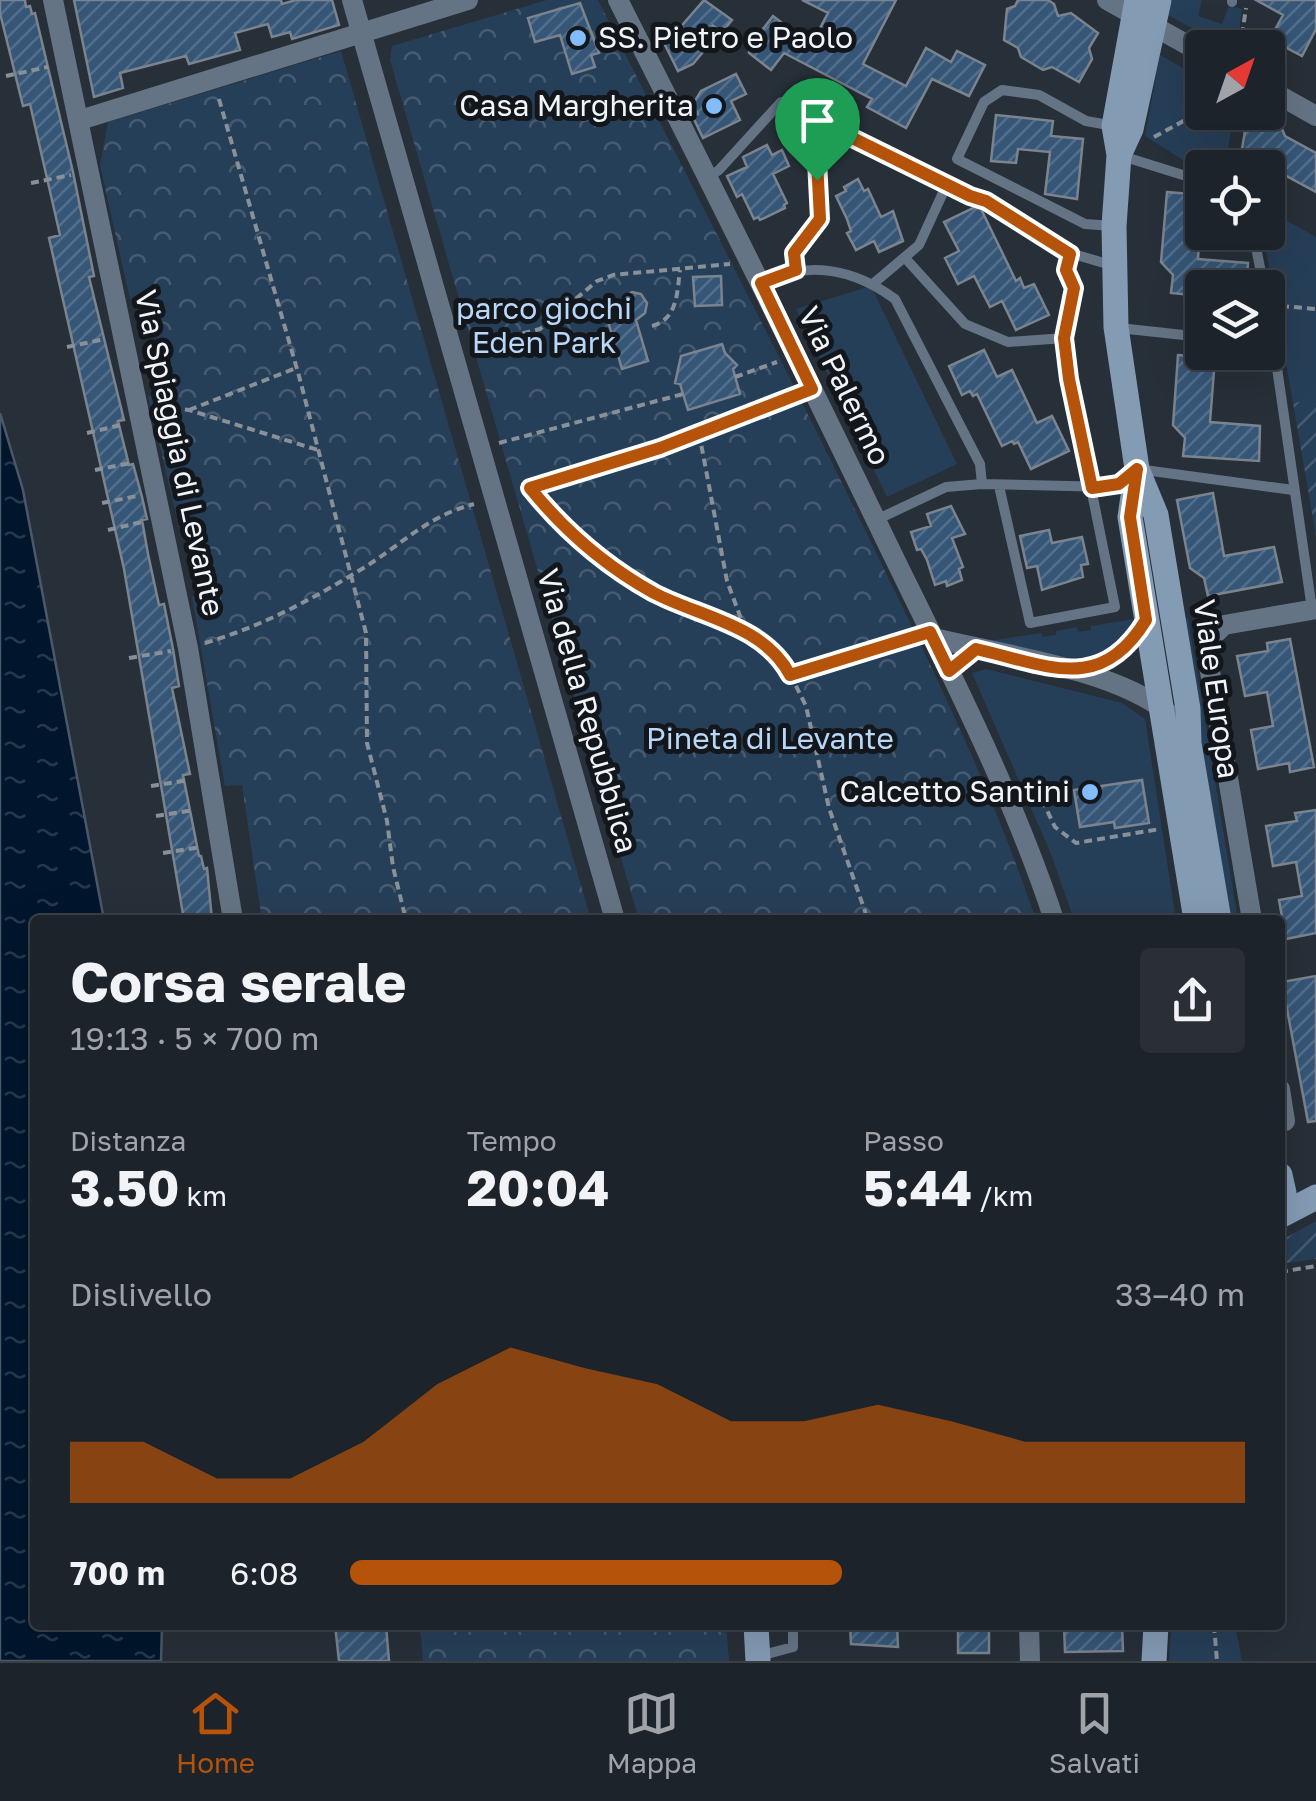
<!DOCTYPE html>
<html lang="it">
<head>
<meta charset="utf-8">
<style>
  :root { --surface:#1d232a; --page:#2a2f36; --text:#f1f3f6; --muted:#a0a4a8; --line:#3b4047; --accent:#b45309 }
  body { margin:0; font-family:"Golos Text",sans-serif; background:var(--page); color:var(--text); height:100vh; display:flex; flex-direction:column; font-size:38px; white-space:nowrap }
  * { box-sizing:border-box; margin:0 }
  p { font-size:32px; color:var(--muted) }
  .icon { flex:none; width:55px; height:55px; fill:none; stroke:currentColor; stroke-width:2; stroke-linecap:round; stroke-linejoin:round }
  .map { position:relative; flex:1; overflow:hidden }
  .panel { position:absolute; left:30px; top:915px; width:1255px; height:715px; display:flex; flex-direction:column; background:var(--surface); border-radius:10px; box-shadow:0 10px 40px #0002,0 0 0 2px var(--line) }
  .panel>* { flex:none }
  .needle { width:65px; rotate:40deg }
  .controls { position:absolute; left:1185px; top:30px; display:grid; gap:20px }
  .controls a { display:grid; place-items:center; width:100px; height:100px; border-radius:10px; background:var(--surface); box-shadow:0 10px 40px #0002,0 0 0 2px var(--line); font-size:50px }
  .pin { position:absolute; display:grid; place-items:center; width:85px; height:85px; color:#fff; margin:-102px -42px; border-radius:50% 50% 50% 0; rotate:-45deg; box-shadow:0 0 10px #0007 }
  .pin .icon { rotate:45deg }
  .round { display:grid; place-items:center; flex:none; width:105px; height:105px; border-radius:10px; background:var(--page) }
  .overview { display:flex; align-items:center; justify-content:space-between; height:170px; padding:0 40px }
  h1 { font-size:55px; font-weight:700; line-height:75px }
  .stats { display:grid; grid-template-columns:repeat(3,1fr); gap:15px; height:170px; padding:10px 40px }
  .stats div { display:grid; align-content:center }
  .stats b { font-size:50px; font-weight:700 }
  .stats small { font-size:28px; font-weight:400 }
  .stats p { font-size:28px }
  .chart { height:280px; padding:20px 40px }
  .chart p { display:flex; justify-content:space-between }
  .chart svg { width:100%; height:180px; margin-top:10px; fill:var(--accent); opacity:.7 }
  ul { padding:0 40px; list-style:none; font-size:32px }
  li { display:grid; grid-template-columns:160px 120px 1fr; align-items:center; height:75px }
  li i { height:25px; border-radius:12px; background:var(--accent) }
  .menu { display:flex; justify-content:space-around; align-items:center; height:140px; border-top:2px solid var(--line); background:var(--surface); font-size:28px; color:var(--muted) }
  .menu a { display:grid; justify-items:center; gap:5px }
  .menu .current { color:var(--accent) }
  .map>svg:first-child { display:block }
  .green { fill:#263f58 }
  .forest { fill:url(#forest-crowns) }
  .garden { fill:url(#garden-furrows) }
  .water { fill:url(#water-ripples); stroke:#49596a; stroke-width:2.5 }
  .building { fill:url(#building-hatch); stroke:#7a838e; stroke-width:2.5 }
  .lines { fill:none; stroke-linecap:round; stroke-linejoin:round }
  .path { stroke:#8a9098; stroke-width:4; stroke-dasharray:8 5; stroke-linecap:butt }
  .lane { stroke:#657484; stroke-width:10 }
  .street { stroke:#657484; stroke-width:20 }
  .secondary { stroke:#849bb4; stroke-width:25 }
  .route-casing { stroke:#fff; stroke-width:20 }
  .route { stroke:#b45309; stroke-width:12 }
  .poi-dot { fill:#82bcfa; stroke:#13171b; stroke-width:4 }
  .labels { text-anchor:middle; stroke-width:10; stroke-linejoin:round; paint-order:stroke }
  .poi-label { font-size:30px; fill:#f0f5fb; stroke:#13171b; text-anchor:end }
  .park-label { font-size:30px; fill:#b8d7f9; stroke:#13171b }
  .street-label { font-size:30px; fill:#f0f5fb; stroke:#13171b }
</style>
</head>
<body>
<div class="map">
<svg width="1316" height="1661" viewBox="0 0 1316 1661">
  <defs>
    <pattern id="forest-crowns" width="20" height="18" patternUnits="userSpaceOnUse" patternTransform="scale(2.5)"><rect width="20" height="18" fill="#263f58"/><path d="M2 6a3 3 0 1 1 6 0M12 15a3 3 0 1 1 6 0" fill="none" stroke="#465b71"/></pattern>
    <pattern id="garden-furrows" width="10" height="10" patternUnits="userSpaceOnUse" patternTransform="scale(2.5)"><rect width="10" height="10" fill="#263f58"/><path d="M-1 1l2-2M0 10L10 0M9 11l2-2" fill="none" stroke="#465b71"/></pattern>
    <pattern id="water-ripples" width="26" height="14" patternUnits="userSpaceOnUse" patternTransform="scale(2.5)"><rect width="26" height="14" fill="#01162c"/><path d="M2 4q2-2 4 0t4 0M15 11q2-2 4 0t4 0" fill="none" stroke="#26384c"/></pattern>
    <pattern id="building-hatch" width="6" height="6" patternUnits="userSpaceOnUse" patternTransform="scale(2.5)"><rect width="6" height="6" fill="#365677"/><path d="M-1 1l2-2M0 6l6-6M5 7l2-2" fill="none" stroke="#536f8b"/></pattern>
  </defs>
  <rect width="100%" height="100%" fill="#272f38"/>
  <path class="green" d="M 1172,0 L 1202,0 L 1198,16 L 1222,24 L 1229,5 L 1242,9 L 1237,47 L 1226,47 L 1168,15 Z
    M 1160,55 L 1202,79 L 1202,112 L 1234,113 L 1225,167 L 1202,168 L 1202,172 L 1145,136 Z
    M 1268,210 L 1316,237 L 1316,399 L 1293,403 L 1263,233 L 1268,232 Z
    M 871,286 L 957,464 L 887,497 L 796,309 Z
    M 1188,618 L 1238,920 L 1231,920 L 1181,619 Z
    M 1134,619 C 1113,683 1035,651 989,641 L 1041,633 L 1043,637 L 1056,635 L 1056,631 L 1077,627 L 1078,632 L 1091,630 L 1091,626 Z
    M 986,669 L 1122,703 L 1145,719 L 1176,920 L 1074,920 L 1051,854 L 972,673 Z
    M 1171,1625 L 1235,1625 L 1242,1661 L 1169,1661 Z"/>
  <path class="forest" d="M 547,0 L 598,0 C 687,177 778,352 865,530 C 927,657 991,786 1036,920 L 639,920 L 390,60 L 392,46 Z
    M 341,51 L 591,920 L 244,920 L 243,916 L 261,914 L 242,785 L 225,786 L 192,597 L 210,590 L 195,516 L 176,515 L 148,396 L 167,392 L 151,301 L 130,299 L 100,165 L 108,122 Z
    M 420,1625 L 726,1625 L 729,1661 L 423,1661 Z"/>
  <path class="garden" d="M 1316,399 L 1316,536 L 1293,403 Z
    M 1316,1221 L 1316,1259 L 1280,1264 L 1280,1241 Z"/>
  <path class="water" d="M 0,413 L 23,490 L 104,920 L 35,920 L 35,1625 L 162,1625 L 161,1661 L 0,1661 Z"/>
  <path class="building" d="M 0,0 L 25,0 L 26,7 L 30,6 L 32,14 L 35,13 L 73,172 L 94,276 L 89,277 L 124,420 L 118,421 L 129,465 L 133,464 L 142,497 L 147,519 L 142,520 L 148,554 L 159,605 L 164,604 L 173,649 L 179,686 L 172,688 L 190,774 L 183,775 L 199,856 L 201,856 L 204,869 L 207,868 L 212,920 L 184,920 L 124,569 L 49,238 L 60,235 L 30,104 L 23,106 L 0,13 Z
    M 74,0 L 281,0 L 282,4 L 296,0 L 332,0 L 339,25 L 292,39 L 290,32 L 272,37 L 268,24 L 235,33 L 240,50 L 189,64 L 186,56 L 120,73 L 123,88 L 94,97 Z
    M 704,0 L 732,20 L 722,32 L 712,25 L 717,35 L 693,64 L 678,71 L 665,45 Z
    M 802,0 L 896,0 L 863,64 L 906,86 L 926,48 L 951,62 L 957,51 L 985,65 L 969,96 L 932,79 L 906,128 L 867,107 L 872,99 L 784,53 L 771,70 L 749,53 L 749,47 L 773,16 L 811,45 L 828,13 Z
    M 1018,0 L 1048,0 L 1054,4 L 1058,16 L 1071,13 L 1098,33 L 1089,48 L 1092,59 L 1079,82 L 1052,67 L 1043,70 L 1021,57 L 1018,48 L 1004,40 L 1007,9 L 1015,6 Z
    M 1256,0 L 1316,0 L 1316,29 L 1302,56 L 1270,39 L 1283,15 Z
    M 580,3 L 599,53 L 591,55 L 595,67 L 572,74 L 560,35 L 535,42 L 528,18 Z
    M 736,74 L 746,94 L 731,101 L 740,120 L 703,138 L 693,117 L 698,114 L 693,104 L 701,91 Z
    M 996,115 L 1053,121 L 1051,136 L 1083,139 L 1077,199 L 1045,194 L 1050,152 L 1018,149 L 1016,163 L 991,161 Z
    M 1280,124 L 1285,136 L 1316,153 L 1316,192 L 1277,171 L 1268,184 L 1268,168 L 1249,168 L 1236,157 L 1242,149 L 1246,125 L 1274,128 Z
    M 767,145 L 772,155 L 782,150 L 789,166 L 773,174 L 787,203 L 784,205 L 785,208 L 760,220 L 758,217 L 754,219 L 742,194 L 737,197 L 727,176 L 747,167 L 743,157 Z
    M 858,179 L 864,191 L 868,189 L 881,217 L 893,211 L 903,241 L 879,252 L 874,241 L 856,250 L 847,233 L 851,231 L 847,219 L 836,196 L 846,191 L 844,187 Z
    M 1167,192 L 1202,195 L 1198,259 L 1248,263 L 1246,288 L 1202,288 L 1202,296 L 1171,293 L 1173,275 L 1161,262 Z
    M 975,207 L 981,209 L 1016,281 L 1020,278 L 1024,288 L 1034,284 L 1049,315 L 1016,330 L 1002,301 L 990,307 L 974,276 L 958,284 L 945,258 L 959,251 L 944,222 Z
    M 721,276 L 722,305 L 695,306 L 693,277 Z
    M 632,292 L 641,294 L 647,303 L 645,313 L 636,320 L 648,361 L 622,369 L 609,325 L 624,297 Z
    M 722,344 L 725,353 L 737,365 L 733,369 L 740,394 L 688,410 L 680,384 L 675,383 L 681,356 Z
    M 984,350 L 997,377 L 1012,370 L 1037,423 L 1052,416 L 1069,451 L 1031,469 L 1018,442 L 1014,444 L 1012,441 L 1002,446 L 977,394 L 973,396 L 970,391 L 962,395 L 949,366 Z
    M 1178,355 L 1215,358 L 1210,422 L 1260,426 L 1259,461 L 1183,456 L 1185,438 L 1173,425 Z
    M 1213,493 L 1224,556 L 1274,547 L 1282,582 L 1208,596 L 1204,578 L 1190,568 L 1177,500 Z
    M 951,506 L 965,534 L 952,538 L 963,567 L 959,569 L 962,580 L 947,586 L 946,581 L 935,585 L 927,560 L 921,549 L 917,550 L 911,532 L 931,526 L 927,514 Z
    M 1049,530 L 1052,543 L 1082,537 L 1088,564 L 1081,565 L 1083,577 L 1042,590 L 1037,566 L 1027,568 L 1020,536 Z
    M 1290,639 L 1314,767 L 1290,772 L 1289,763 L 1258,769 L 1251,730 L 1273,726 L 1267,692 L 1245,696 L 1237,656 L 1268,651 L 1267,643 Z
    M 1142,780 L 1149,823 L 1115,828 L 1114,822 L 1080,827 L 1074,790 Z
    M 1316,810 L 1316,933 L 1286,939 L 1279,900 L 1302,896 L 1296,862 L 1273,866 L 1266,826 L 1297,821 L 1295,813 Z
    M 1316,976 L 1316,1121 L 1308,1122 L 1282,982 Z
    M 335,1625 L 386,1625 L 389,1661 L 339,1661 Z
    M 850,1625 L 897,1625 L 898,1647 L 851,1644 Z
    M 958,1625 L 989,1625 L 989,1653 L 958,1653 Z
    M 1064,1625 L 1122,1625 L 1123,1651 L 1065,1652 Z"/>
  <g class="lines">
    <path class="path" d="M 1240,48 L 1246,8
      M 6,76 L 48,67
      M 219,99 L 299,376 L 366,633 L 367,743 L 387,821 L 393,867 L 406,920
      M 1154,137 L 1202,111
      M 31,183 L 71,175
      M 1281,306 L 1316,309
      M 652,326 C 678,319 677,292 680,270
      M 472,346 L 540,329 L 597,281 L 613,275 L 730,264
      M 67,347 L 105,339
      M 735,377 L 777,362
      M 159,407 L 189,410 L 318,450
      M 189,410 L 296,368
      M 87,433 L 121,425
      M 699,433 L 727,581 L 746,632
      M 499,443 L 683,394
      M 95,470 L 131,463
      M 530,488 L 553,516 L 574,534 L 634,579 L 677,603 L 758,638 L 787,668 L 806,706 L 829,808 L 868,920
      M 524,490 L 660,448 L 794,396
      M 102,503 L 137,496
      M 108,530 L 142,522
      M 205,643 C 260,627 311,600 360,570 C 402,545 425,517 474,504
      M 129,658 L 171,651
      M 791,675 L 911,638
      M 151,786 L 189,780
      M 1029,803 L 1042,800 L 1055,827 L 1076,843 L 1160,829
      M 156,816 L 194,810
      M 163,853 L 201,847
      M 1280,1272 L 1316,1266
      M 1214,1625 L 1217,1661"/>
    <path class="lane" d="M 1232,2 L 1232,0
      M 1122,156 L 1202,181
      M 709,177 L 719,170 L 781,102 L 970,196 L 986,201 L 1070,253 L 1114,266
      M 1113,226 L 1085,224 L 957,159 L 984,102 L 1002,90 L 1039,95 L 1086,121 L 1114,126
      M 1253,232 L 1264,288
      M 906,259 L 965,324 L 1008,342 L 1065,338
      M 796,269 L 793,253 L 819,219 L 816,141 L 820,122
      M 761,283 C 808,260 854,269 895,299 L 980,464 L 982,484 L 1110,487 L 1119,484 L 1137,469 L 1293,490
      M 874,283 L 919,245 L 947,184
      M 1268,306 L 1312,609
      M 1119,328 L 1202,337
      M 999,486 L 1030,623 L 1115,607 L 1069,379 L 1065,338 L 1073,288 L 1066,270 L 1070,253
      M 876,520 L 946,487 L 982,484
      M 759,1656 L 793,1647 L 793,1625"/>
    <path class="street" d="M 53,0 L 188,648 L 233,920
      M 352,0 L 615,920
      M 618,0 C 710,181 800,362 888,545 C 946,664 1013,794 1054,920
      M 1107,0 L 1202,53
      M 1268,89 L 1316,116
      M 80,120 L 468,0
      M 934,638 C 1003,655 1114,669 1168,713
      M 1079,670 C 1111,665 1129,647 1146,620
      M 1252,920 L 1207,654 L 1214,635 L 1224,625 L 1316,609
      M 1280,1089 L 1285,1121
      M 1029,1625 L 1030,1661"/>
    <path class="secondary" d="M 1137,0 L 1114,126 L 1119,155 L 1114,226 L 1116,327 L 1137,469 L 1156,515 L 1188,709 L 1189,743 L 1219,920
      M 1119,155 L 1131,129 L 1159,0
      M 1137,469 L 1130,517 L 1196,920
      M 1280,1175 L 1284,1193 L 1280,1212
      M 1280,1216 L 1316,1197
      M 756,1625 L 758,1661
      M 1154,1661 L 1156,1625"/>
  </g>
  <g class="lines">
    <defs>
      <path id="route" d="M 820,122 L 970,196 L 986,201 L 1070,254 L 1066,270 L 1074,288 L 1064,338 L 1069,379 L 1092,488 L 1119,484 L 1137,469 L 1130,517 L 1146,620 C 1100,695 1047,665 976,649 L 949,671 L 930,632 L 790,675 C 764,625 700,617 654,593 C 607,567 564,530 530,488 L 660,448 L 812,389 L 761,283 L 796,270 L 794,253 L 820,219 L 816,141 Z"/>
    </defs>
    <use href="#route" class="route-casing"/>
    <use href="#route" class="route"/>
  </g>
  <g class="poi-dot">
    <circle cx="578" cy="38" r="10"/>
    <circle cx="714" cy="106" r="10"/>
    <circle cx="1090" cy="792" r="10"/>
  </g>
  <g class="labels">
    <g class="poi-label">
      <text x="598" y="48" text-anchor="start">SS. Pietro e Paolo</text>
      <text x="694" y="116">Casa Margherita</text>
      <text x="1070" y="802">Calcetto Santini</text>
    </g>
    <g class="park-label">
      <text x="544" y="319">parco giochi<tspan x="544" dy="34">Eden Park</tspan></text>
      <text x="770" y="749">Pineta di Levante</text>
    </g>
    <g class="street-label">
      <text transform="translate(844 386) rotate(64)" y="10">Via Palermo</text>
      <text transform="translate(179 453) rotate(78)" y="10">Via Spiaggia di Levante</text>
      <text transform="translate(1216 689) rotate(82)" y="10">Viale Europa</text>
      <text transform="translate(587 711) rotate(74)" y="10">Via della Repubblica</text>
    </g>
  </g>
</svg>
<div class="controls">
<a><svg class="needle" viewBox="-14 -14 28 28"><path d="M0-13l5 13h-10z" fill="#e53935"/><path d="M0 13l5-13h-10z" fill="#a0a4a8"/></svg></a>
<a><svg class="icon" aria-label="locate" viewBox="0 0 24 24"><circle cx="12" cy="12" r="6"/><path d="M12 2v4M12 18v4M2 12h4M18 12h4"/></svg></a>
<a><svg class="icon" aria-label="layers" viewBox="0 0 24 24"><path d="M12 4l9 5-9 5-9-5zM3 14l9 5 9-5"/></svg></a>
</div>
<div class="pin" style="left:817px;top:180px;background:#1e9e55"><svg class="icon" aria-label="arrive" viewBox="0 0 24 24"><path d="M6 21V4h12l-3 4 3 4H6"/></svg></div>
<section class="panel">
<div class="overview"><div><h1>Corsa serale</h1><p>19:13 · 5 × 700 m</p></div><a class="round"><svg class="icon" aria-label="share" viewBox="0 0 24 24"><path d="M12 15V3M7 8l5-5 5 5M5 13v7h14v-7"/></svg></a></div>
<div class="stats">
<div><p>Distanza</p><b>3.50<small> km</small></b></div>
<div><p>Tempo</p><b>20:04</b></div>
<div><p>Passo</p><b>5:44<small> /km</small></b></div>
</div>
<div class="chart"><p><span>Dislivello</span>33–40 m</p>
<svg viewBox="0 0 160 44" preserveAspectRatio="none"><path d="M0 44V29L10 29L20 38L30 38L40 29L50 15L60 6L70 11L80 15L90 24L100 24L110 20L120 24L130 29L140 29L150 29L160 29V44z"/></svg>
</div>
<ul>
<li><b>700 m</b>6:08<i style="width:55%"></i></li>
</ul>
</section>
</div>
<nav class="menu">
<a class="current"><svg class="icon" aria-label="home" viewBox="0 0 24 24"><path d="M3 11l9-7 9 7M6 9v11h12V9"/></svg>Home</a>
<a><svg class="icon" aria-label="map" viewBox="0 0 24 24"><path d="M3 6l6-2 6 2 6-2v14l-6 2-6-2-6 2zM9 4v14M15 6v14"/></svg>Mappa</a>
<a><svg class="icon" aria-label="saved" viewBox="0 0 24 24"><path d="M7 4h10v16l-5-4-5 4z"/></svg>Salvati</a>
</nav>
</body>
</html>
